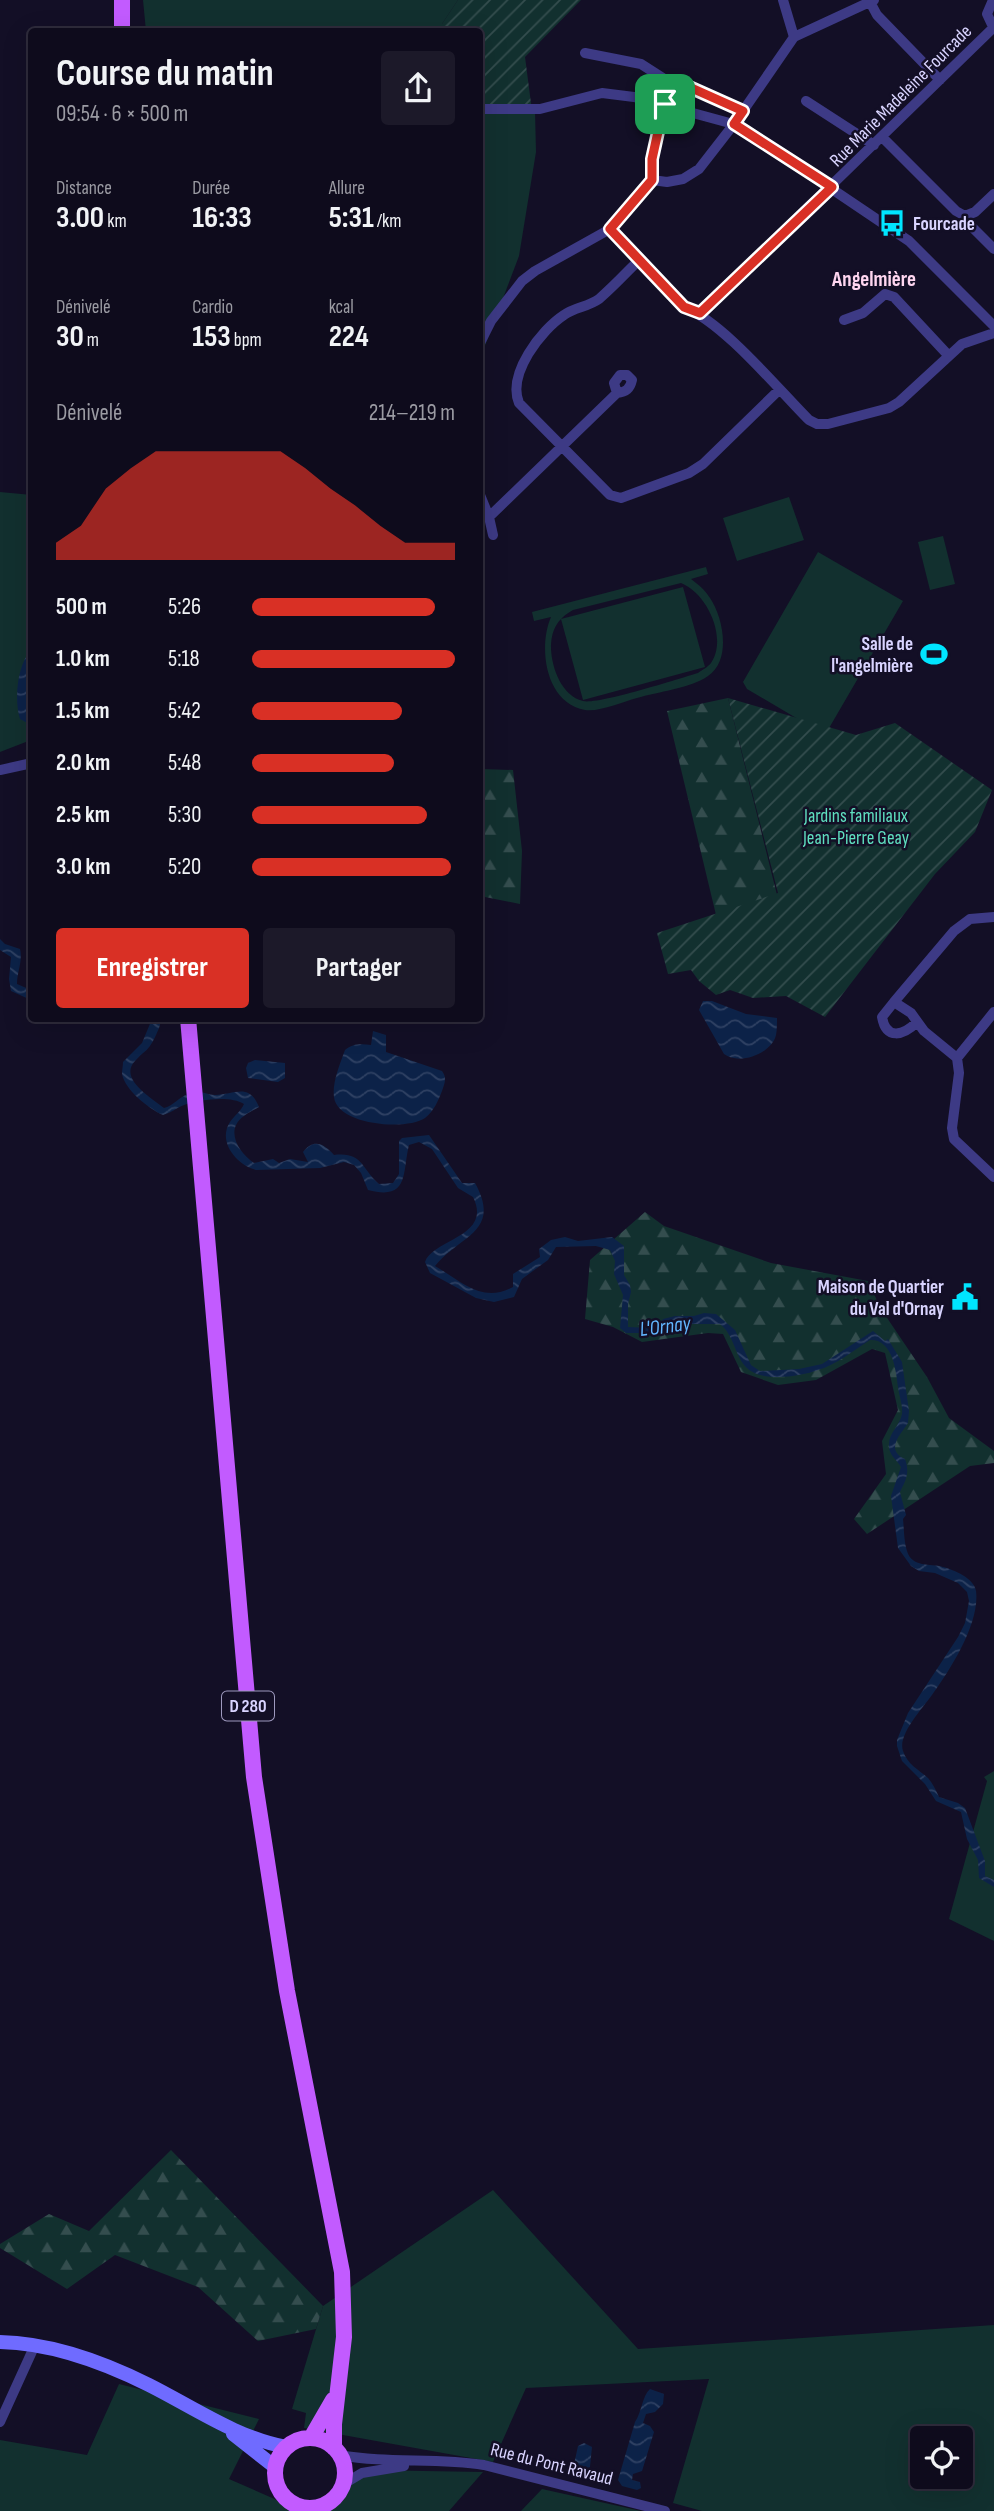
<!DOCTYPE html>
<html lang="fr">
<head>
<meta charset="utf-8">
<style>
  :root { --surface:#0e0b1c; --page:#1c1929; --text:#f1f3f6; --muted:#9b9ba3; --line:#2e2b3b; --accent:#d93025 }
  body { margin:0; font-family:"Sofia Sans Condensed",sans-serif; background:var(--page); color:var(--text); height:100vh; display:flex; flex-direction:column; font-size:26px; white-space:nowrap }
  * { box-sizing:border-box; margin:0 }
  p { font-size:23px; color:var(--muted) }
  .icon { flex:none; width:38px; height:38px; fill:none; stroke:currentColor; stroke-width:2; stroke-linecap:round; stroke-linejoin:round }
  .map { position:relative; flex:1; overflow:hidden }
  .details { position:absolute; left:28px; top:28px; width:455px; height:994px; display:flex; flex-direction:column; background:var(--surface); border-radius:7px; box-shadow:0 7px 28px #0002,0 0 0 2px var(--line) }
  .details>* { flex:none }
  .tools { position:absolute; left:910px; top:2426px; display:grid; gap:14px }
  .tools a { display:grid; place-items:center; width:63px; height:63px; border-radius:7px; background:var(--surface); box-shadow:0 7px 28px #0002,0 0 0 2px var(--line); font-size:35px }
  .pin { position:absolute; display:grid; place-items:center; width:60px; height:60px; color:#fff; margin:-30px; border-radius:14px; box-shadow:0 4px 10px #0006 }
  .round { display:grid; place-items:center; flex:none; width:74px; height:74px; border-radius:7px; background:var(--page) }
  .summary { display:flex; align-items:center; justify-content:space-between; height:119px; padding:0 28px }
  h1 { font-size:38px; font-weight:700; line-height:52px }
  .metrics { display:grid; grid-template-columns:repeat(3,1fr); gap:10px; height:119px; padding:7px 28px }
  .metrics div { display:grid; align-content:center }
  .metrics b { font-size:30px; font-weight:700 }
  .metrics small { font-size:19px; font-weight:400 }
  .metrics p { font-size:19px }
  .chart { height:196px; padding:14px 28px }
  .chart p { display:flex; justify-content:space-between }
  .chart svg { width:100%; height:126px; margin-top:7px; fill:var(--accent); opacity:.7 }
  .action { display:flex; gap:14px; margin-top:auto; padding:14px 28px }
  .action a { flex:1; height:80px; border-radius:7px; background:var(--accent); color:#fff; font-size:28px; font-weight:700; line-height:80px; text-align:center }
  .action a+a { background:var(--page); color:var(--text) }
  ul { padding:0 28px; list-style:none; font-size:23px }
  li { display:grid; grid-template-columns:112px 84px 1fr; align-items:center; height:52px }
  li i { height:18px; border-radius:9px; background:var(--accent) }
  .map>svg:first-child { display:block }
  .grass { fill:#12302f; fill-rule:evenodd }
  .forest { fill:url(#forest-firs) }
  .garden { fill:url(#garden-furrows) }
  .water { fill:url(#water-waves) }
  .lines { fill:none; stroke-linecap:round; stroke-linejoin:round }
  .street { stroke:#3d3a85; stroke-width:10 }
  .secondary { stroke:#6f6bff; stroke-width:14 }
  .primary { stroke:#c25bff; stroke-width:16 }
  .route-casing { stroke:#fff; stroke-width:14 }
  .route { stroke:#d93025; stroke-width:9 }
  .labels { text-anchor:middle; stroke-width:5; stroke-linejoin:round; paint-order:stroke }
  .shield { fill:#130f26; stroke:#9e99be; stroke-width:2 }
  .shield-label { font-size:18px; font-weight:bold; fill:#d9d4ff }
  .street-label { font-size:19px; fill:#d9d4ff; stroke:#130f26 }
  .poi-label { font-size:19px; font-weight:bold; fill:#d9d4ff; stroke:#130f26; text-anchor:end }
  .park-label { font-size:19px; fill:#5fe0c0; stroke:#130f26 }
  .neighbourhood-label { font-size:21px; font-weight:bold; fill:#ffd6f0; stroke:#130f26 }
  .water-label { font-size:21px; font-style:italic; fill:#62b6ff; stroke:#130f26 }
</style>
</head>
<body>
<div class="map">
<svg width="994" height="2511" viewBox="0 0 994 2511">
  <defs>
    <pattern id="forest-firs" width="22" height="20" patternUnits="userSpaceOnUse" patternTransform="scale(1.75)"><rect width="22" height="20" fill="#12302f"/><path d="M5 1l3.5 6h-7zM16 11l3.5 6h-7z" fill="#344d4e"/></pattern>
    <pattern id="garden-furrows" width="10" height="10" patternUnits="userSpaceOnUse" patternTransform="scale(1.75)"><rect width="10" height="10" fill="#12302f"/><path d="M-1 1l2-2M0 10L10 0M9 11l2-2" fill="none" stroke="#344d4e"/></pattern>
    <pattern id="water-waves" width="16" height="10" patternUnits="userSpaceOnUse" patternTransform="scale(1.75)"><rect width="16" height="10" fill="#0c2248"/><path d="M0 5q4-4 8 0t8 0" fill="none" stroke="#2f4163"/></pattern>
  </defs>
  <rect width="100%" height="100%" fill="#130f26"/>
  <path class="grass" d="M 143,0 L 458,0 L 442,24 L 446,32 L 146,31 Z
    M 480,109 L 535,111 L 536,152 L 519,256 L 480,359 Z
    M 0,492 L 32,495 L 31,740 L 0,752 Z
    M 789,497 L 804,540 L 737,561 L 723,518 Z
    M 943,536 L 955,584 L 930,590 L 918,542 Z
    M 818,552 L 903,601 L 825,735 L 747,689 L 743,682 Z
    M 706,567 L 708,574 L 691,579 C 699,585 705,590 710,598 C 723,617 732,660 708,676 C 691,688 657,692 637,698 C 622,702 600,712 585,710 C 545,703 538,647 551,617 L 534,621 L 532,612 ZM 681,583 C 707,593 728,638 711,663 C 708,667 702,670 698,673 C 678,679 597,705 583,701 C 562,696 552,669 551,649 C 551,630 557,619 573,610 Z
    M 683,587 L 705,667 L 583,700 L 561,619 Z
    M 994,1771 L 994,1941 L 949,1919 L 987,1781 L 984,1777 Z
    M 493,2190 L 638,2349 L 994,2325 L 994,2511 L 702,2511 L 673,2503 L 709,2379 L 526,2388 L 493,2462 L 304,2428 L 306,2413 L 292,2409 L 323,2306 ZM 922,2438 L 961,2438 L 961,2476 L 922,2476 Z
    M 119,2384 L 259,2419 L 229,2479 L 302,2511 L 0,2511 L 0,2440 L 87,2455 Z
    M 365,2470 L 483,2472 L 449,2511 L 325,2511 Z
    M 542,2489 L 641,2511 L 521,2511 Z"/>
  <path class="forest" d="M 728,698 L 777,895 L 717,919 L 667,711 Z
    M 480,769 L 513,770 L 522,851 L 520,904 L 480,896 Z
    M 645,1212 L 664,1226 L 771,1263 L 868,1281 L 881,1309 L 927,1377 L 949,1418 L 994,1451 L 994,1463 L 970,1466 L 867,1534 L 854,1519 L 886,1474 L 882,1441 L 898,1410 L 885,1353 L 872,1349 L 816,1380 L 778,1385 L 741,1372 L 723,1334 L 708,1333 L 642,1342 L 613,1327 L 585,1319 L 590,1260 Z
    M 171,2150 L 323,2306 L 316,2329 L 258,2341 L 198,2287 L 115,2255 L 67,2289 L 0,2248 L 0,2244 L 49,2214 L 89,2231 Z"/>
  <path class="garden" d="M 458,0 L 581,0 L 525,57 L 532,111 L 480,105 L 480,32 L 440,31 L 437,25 L 442,24 Z
    M 728,698 L 856,735 L 895,723 L 992,790 L 975,832 L 935,874 L 825,1017 L 786,996 L 753,998 L 730,990 L 716,995 L 699,981 L 691,970 L 668,974 L 657,933 L 778,893 Z"/>
  <path class="water" d="M 31,650 L 32,650 L 31,725 L 20,719 C 14,700 17,665 31,650 Z
    M 0,939 L 5,944 L 20,949 C 23,960 17,972 17,984 L 31,990 L 31,1000 L 11,991 L 9,979 L 11,957 L 0,950 Z
    M 703,1001 L 712,1001 L 746,1014 L 777,1018 C 777,1023 777,1030 776,1035 C 772,1053 740,1066 724,1054 L 699,1010 Z
    M 152,1019 L 160,1019 C 161,1025 159,1028 156,1035 C 148,1052 146,1049 135,1061 C 118,1079 152,1098 164,1108 C 173,1106 179,1097 188,1094 C 203,1089 205,1095 215,1095 C 234,1095 249,1082 259,1107 C 254,1110 249,1112 244,1116 C 224,1130 239,1153 254,1163 L 273,1159 L 279,1163 L 290,1159 L 308,1162 L 303,1152 C 314,1138 324,1144 334,1155 C 363,1152 360,1167 379,1184 L 393,1183 L 399,1174 L 399,1141 L 402,1138 L 429,1135 L 462,1183 L 475,1183 C 502,1232 460,1235 435,1266 C 461,1281 482,1304 513,1287 L 513,1274 L 540,1257 L 539,1249 L 551,1240 L 565,1237 L 578,1241 L 612,1237 L 624,1246 L 624,1275 L 630,1285 L 631,1292 L 628,1304 L 628,1327 L 651,1328 L 660,1324 L 663,1319 L 675,1316 L 694,1316 L 704,1313 L 716,1314 L 735,1330 L 751,1365 L 760,1371 L 799,1369 L 822,1364 L 873,1331 L 885,1341 L 888,1339 L 902,1362 L 909,1411 L 908,1423 C 900,1435 885,1450 905,1459 C 910,1473 906,1480 900,1492 L 906,1515 L 903,1519 C 904,1529 904,1542 907,1551 C 912,1568 930,1563 943,1567 C 954,1570 974,1578 976,1591 C 980,1622 952,1667 934,1692 C 925,1706 897,1734 903,1751 C 907,1764 919,1770 928,1778 C 933,1784 936,1790 939,1797 L 958,1803 L 965,1808 L 985,1861 L 985,1876 L 994,1880 L 994,1887 L 979,1878 L 978,1860 L 967,1839 L 961,1812 L 936,1801 L 925,1784 L 902,1761 L 897,1746 L 897,1740 L 908,1713 L 958,1637 L 965,1623 L 969,1601 L 967,1592 L 958,1583 L 935,1573 L 919,1571 L 911,1566 L 898,1548 L 891,1496 L 901,1467 C 896,1459 888,1454 889,1444 C 889,1433 900,1425 902,1414 C 903,1405 899,1396 898,1387 C 896,1371 893,1339 870,1340 C 854,1350 836,1365 818,1370 C 799,1377 759,1383 745,1366 C 734,1353 734,1335 720,1324 L 674,1324 L 652,1333 L 626,1333 L 620,1328 L 623,1295 L 614,1274 L 615,1261 L 610,1250 L 596,1246 L 556,1247 L 548,1260 L 522,1279 L 514,1297 L 494,1302 L 476,1298 L 430,1273 L 425,1262 C 433,1239 493,1237 473,1197 L 458,1188 L 432,1149 L 419,1142 L 409,1145 C 402,1172 410,1201 368,1190 L 361,1173 L 354,1165 L 344,1162 L 320,1168 L 256,1170 C 237,1165 217,1142 230,1122 C 235,1115 241,1111 244,1104 C 230,1095 199,1100 184,1105 C 176,1108 171,1113 163,1115 C 149,1109 125,1090 122,1074 C 122,1070 123,1066 123,1062 L 142,1043 Z
    M 373,1031 L 386,1035 L 386,1052 L 442,1071 C 447,1078 445,1082 442,1091 C 438,1101 434,1111 425,1118 C 406,1131 337,1125 334,1097 C 332,1083 340,1064 345,1050 C 353,1043 362,1044 371,1045 Z
    M 255,1060 L 285,1063 L 285,1078 L 278,1082 L 248,1078 L 246,1068 L 248,1063 Z
    M 650,2389 L 664,2394 L 663,2404 L 655,2412 L 646,2414 L 643,2423 L 650,2426 L 654,2432 L 642,2471 L 633,2474 L 632,2480 L 640,2482 L 641,2488 L 637,2490 L 622,2486 L 618,2480 L 635,2422 C 642,2412 642,2396 650,2389 Z
    M 584,2443 L 592,2447 L 589,2476 L 585,2478 L 576,2477 L 573,2469 L 578,2446 Z"/>
  <g class="lines">
    <path class="street" d="M 783,0 L 794,37
      M 993,0 L 987,14 L 994,29
      M 870,2 L 877,15 L 940,80
      M 585,53 L 641,64 L 669,82 L 687,86 L 743,111
      M 806,101 L 874,145
      M 480,109 L 540,109 L 602,93 L 634,97 L 737,125 L 909,241 L 994,326
      M 882,137 L 956,211 L 965,216 L 975,212 L 994,194
      M 652,180 L 652,159 L 669,82
      M 965,216 L 968,223 L 994,249
      M 610,229 L 684,307 C 724,323 777,388 809,420 L 817,424 L 828,424 L 889,408 L 899,402 L 962,344 L 994,333
      M 639,260 C 626,273 613,287 599,299 C 588,307 575,307 564,315 C 541,330 507,374 519,403 L 610,495 L 621,498 L 689,473 L 703,464 L 779,390
      M 700,313 L 993,28
      M 844,320 L 863,313 L 885,294 L 894,297 L 948,355
      M 480,343 L 491,321 L 522,281 L 535,271 L 610,229 L 652,180 L 667,182 L 683,179 L 699,169 L 734,124 L 794,37 L 874,0
      M 480,495 L 489,517 L 617,393 C 626,392 630,389 632,380 L 627,375 L 620,375 L 614,383 L 617,393
      M 489,517 L 493,535
      M 0,770 L 32,763
      M 894,1002 L 954,931 L 970,919 L 994,917
      M 917,1022 C 903,1036 886,1040 882,1017 L 894,1002 L 911,1013 L 924,1031 L 957,1058 L 959,1073 L 952,1128 L 954,1139 L 994,1177
      M 957,1058 L 994,1012
      M 0,2422 L 35,2345
      M 340,2455 C 388,2464 436,2457 484,2465 L 665,2511
      M 342,2485 L 362,2473 L 404,2466"/>
    <path class="secondary" d="M 0,2342 C 50,2343 105,2363 149,2385 C 193,2407 237,2438 286,2447
      M 233,2434 L 275,2467"/>
    <path class="primary" d="M 122,0 L 122,32
      M 188,1018 L 254,1777 L 287,1991 L 342,2272 L 344,2337 L 334,2424 L 334,2448
      M 311,2438 L 333,2400
      M275 2473a35 35 0 1 1 70 0a35 35 0 1 1-70 0Z"/>
  </g>
  <g class="lines">
    <defs>
      <path id="route" d="M 669,82 L 687,86 L 743,111 L 734,124 L 832,187 L 700,313 L 684,307 L 610,229 L 652,180 L 652,159 Z"/>
    </defs>
    <use href="#route" class="route-casing"/>
    <use href="#route" class="route"/>
  </g>
  <defs>
    <symbol id="bus-bare" viewBox="-9 -9 18 18"><path d="M-5-6H5V4H4V6H2V4H-2V6H-4V4H-5ZM-3.5-4V0h7V-4ZM-3.5 1.2v1.5H-2V1.2ZM2 1.2v1.5H3.5V1.2Z" fill="#00e5ff" stroke="#130f26" stroke-width="2.5" paint-order="stroke"/></symbol>
    <symbol id="stadium-bare" viewBox="-9 -9 18 18"><path d="M0-5a6.5 5 0 1 0 0 10a6.5 5 0 1 0 0-10ZM-3.5-1.8h7v3.6h-7Z" fill="#00e5ff" stroke="#130f26" stroke-width="2.5" paint-order="stroke"/></symbol>
    <symbol id="civic-bare" viewBox="-9 -9 18 18"><path d="M-.6-6.5H3V-4.5H.6V-3L4-1V1h2V6H-6V1h2V-1L-.6-3ZM-1.2 2.5V6h2.4V2.5Z" fill="#00e5ff" stroke="#130f26" stroke-width="2.5" paint-order="stroke"/></symbol>
  </defs>
  <g fill-rule="evenodd">
    <use href="#bus-bare" x="873" y="204" width="38" height="38"/>
    <use href="#stadium-bare" x="915" y="635" width="38" height="38"/>
    <use href="#civic-bare" x="946" y="1278" width="38" height="38"/>
  </g>
  <g class="labels">
    <rect class="shield" x="222" y="1691.5" width="52" height="29" rx="5"/>
    <g class="shield-label">
      <text x="248" y="1712">D 280</text>
    </g>
    <g class="street-label">
      <text transform="translate(900 95) rotate(-45)" y="7">Rue Marie Madeleine Fourcade</text>
      <text transform="translate(552 2463) rotate(14)" y="7">Rue du Pont Ravaud</text>
    </g>
    <g class="poi-label">
      <text x="913" y="230" text-anchor="start">Fourcade</text>
      <text x="913" y="650">Salle de<tspan x="913" dy="22">l'angelmière</tspan></text>
      <text x="944" y="1293">Maison de Quartier<tspan x="944" dy="22">du Val d'Ornay</tspan></text>
    </g>
    <g class="park-label">
      <text x="856" y="822">Jardins familiaux<tspan x="856" dy="22">Jean-Pierre Geay</tspan></text>
    </g>
    <g class="neighbourhood-label">
      <text x="874" y="286">Angelmière</text>
    </g>
    <g class="water-label">
      <text transform="translate(665 1326) rotate(-7)" y="7">L'Ornay</text>
    </g>
  </g>
</svg>
<div class="tools">
<a><svg class="icon" aria-label="locate" viewBox="0 0 24 24"><circle cx="12" cy="12" r="6"/><path d="M12 2v4M12 18v4M2 12h4M18 12h4"/></svg></a>
</div>
<div class="pin" style="left:665px;top:104px;background:#1e9e55"><svg class="icon" aria-label="arrive" viewBox="0 0 24 24"><path d="M6 21V4h12l-3 4 3 4H6"/></svg></div>
<section class="details">
<div class="summary"><div><h1>Course du matin</h1><p>09:54 · 6 × 500 m</p></div><a class="round"><svg class="icon" aria-label="share" viewBox="0 0 24 24"><path d="M12 15V3M7 8l5-5 5 5M5 13v7h14v-7"/></svg></a></div>
<div class="metrics">
<div><p>Distance</p><b>3.00<small> km</small></b></div>
<div><p>Durée</p><b>16:33</b></div>
<div><p>Allure</p><b>5:31<small> /km</small></b></div>
</div>
<div class="metrics">
<div><p>Dénivelé</p><b>30<small> m</small></b></div>
<div><p>Cardio</p><b>153<small> bpm</small></b></div>
<div><p>kcal</p><b>224</b></div>
</div>
<div class="chart"><p><span>Dénivelé</span>214–219 m</p>
<svg viewBox="0 0 160 44" preserveAspectRatio="none"><path d="M0 44V38L10 32L20 19L30 12L40 6L50 6L60 6L70 6L80 6L90 6L100 12L110 19L120 25L130 32L140 38L150 38L160 38V44z"/></svg>
</div>
<ul>
<li><b>500 m</b>5:26<i style="width:90%"></i></li>
<li><b>1.0 km</b>5:18<i style="width:100%"></i></li>
<li><b>1.5 km</b>5:42<i style="width:74%"></i></li>
<li><b>2.0 km</b>5:48<i style="width:70%"></i></li>
<li><b>2.5 km</b>5:30<i style="width:86%"></i></li>
<li><b>3.0 km</b>5:20<i style="width:98%"></i></li>
</ul>
<div class="action"><a>Enregistrer</a><a>Partager</a></div>
</section>
</div>
</body>
</html>
